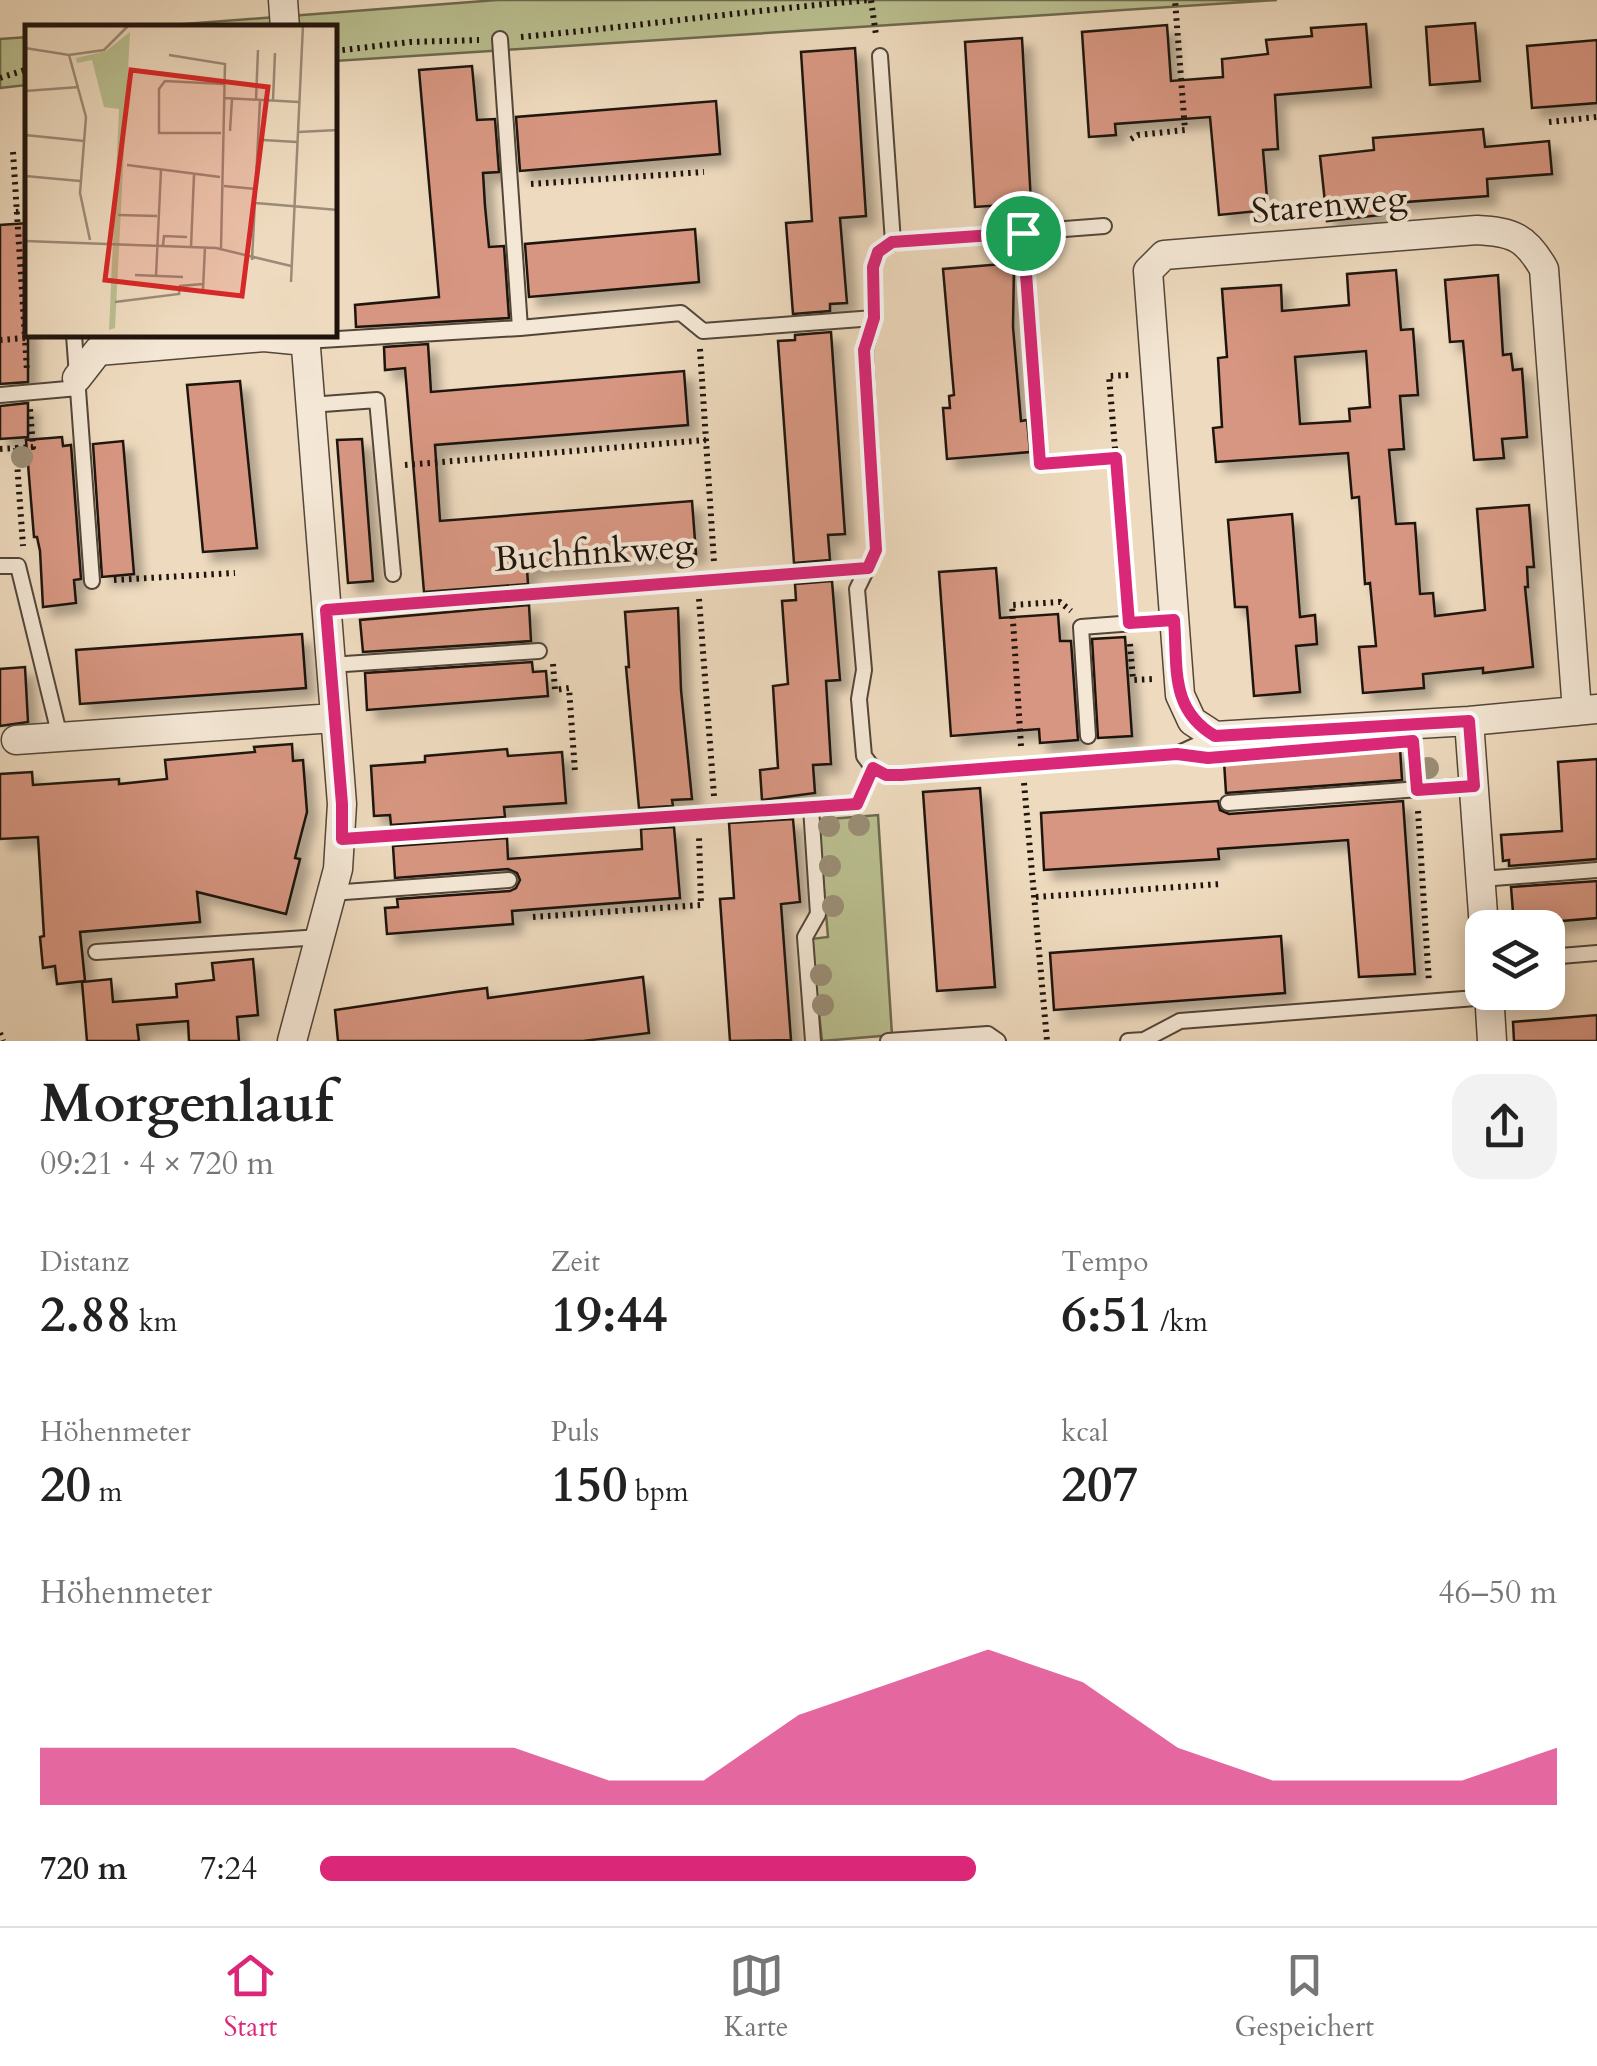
<!DOCTYPE html>
<html lang="de">
<head>
<meta charset="utf-8">
<style>
  :root { --surface:#fff; --page:#f2f2f2; --text:#222; --muted:#767676; --line:#e0e0e0; --accent:#db2777 }
  body { margin:0; font-family:Cardo,serif; background:var(--page); color:var(--text); height:100vh; display:flex; flex-direction:column; font-size:38px; white-space:nowrap }
  * { box-sizing:border-box; margin:0 }
  p { font-size:32px; color:var(--muted) }
  .icon { flex:none; width:55px; height:55px; fill:none; stroke:currentColor; stroke-width:2; stroke-linecap:round; stroke-linejoin:round }
  .map { position:relative; height:1041px; overflow:hidden }
  .sheet { display:flex; flex-direction:column; background:var(--surface); flex:1 }
  .sheet>* { flex:none }
  .tools { position:absolute; left:1465px; top:910px; display:grid; gap:20px }
  .tools a { display:grid; place-items:center; width:100px; height:100px; border-radius:20px; background:var(--surface); box-shadow:0 5px 25px #0003; font-size:50px }
  .pin { position:absolute; display:grid; place-items:center; width:85px; height:85px; color:#fff; margin:-42px; border:5px solid #fff; border-radius:50%; box-shadow:0 2px 10px #0007 }
  .round { display:grid; place-items:center; flex:none; width:105px; height:105px; border-radius:30px; background:var(--page) }
  .summary { display:flex; align-items:center; justify-content:space-between; height:170px; padding:0 40px }
  h1 { font-size:55px; font-weight:700; line-height:75px }
  .metrics { display:grid; grid-template-columns:repeat(3,1fr); gap:15px; height:170px; padding:10px 40px }
  .metrics div { display:grid; align-content:center }
  .metrics b { font-size:50px; font-weight:700 }
  .metrics small { font-size:28px; font-weight:400 }
  .metrics p { font-size:28px }
  .chart { height:280px; padding:20px 40px }
  .chart p { display:flex; justify-content:space-between }
  .chart svg { width:100%; height:180px; margin-top:10px; fill:var(--accent); opacity:.7 }
  ul { padding:0 40px; list-style:none; font-size:32px }
  li { display:grid; grid-template-columns:160px 120px 1fr; align-items:center; height:75px }
  li i { height:25px; border-radius:12px; background:var(--accent) }
  .menu { display:flex; justify-content:space-around; align-items:center; height:140px; border-top:2px solid var(--line); background:var(--surface); font-size:28px; color:var(--muted) }
  .menu a { display:grid; justify-items:center; gap:5px }
  .menu .active { color:var(--accent) }
  .map>svg:first-child { display:block }
  .green { fill:#babf90; stroke:#6c6a4e; stroke-width:2.5 }
  .building { fill:#d79681; stroke:#1f140d; stroke-width:2.5; fill-rule:evenodd; filter:url(#shadow) }
  .lines { fill:none; stroke-linecap:round; stroke-linejoin:round }
  .service-casing { stroke:#534639; stroke-width:18 }
  .minor-casing { stroke:#534639; stroke-width:31 }
  .path { stroke:#1f140d; stroke-width:6; stroke-dasharray:2.5 5; stroke-linecap:butt }
  .service { stroke:#f4e7d5; stroke-width:14 }
  .minor { stroke:#f4e7d5; stroke-width:28 }
  .tree { fill:#9a8e76 }
  .route-casing { stroke:#fff; stroke-width:20 }
  .route { stroke:#db2777; stroke-width:12 }
  .labels { text-anchor:middle; stroke-width:8; stroke-linejoin:round; paint-order:stroke }
  .street-label { font-size:35px; fill:#1f140d; stroke:#f4e7d5 }
  .inset-road { fill:none; stroke:#9b8b77; stroke-width:2.5 }
  .view { fill:#d62828; fill-opacity:0.15; stroke:#d62828; stroke-width:5 }
  .inset-edge { fill:none; stroke:#1f140d; stroke-width:5 }
</style>
</head>
<body>
<div class="map">
<svg width="1597" height="1041" viewBox="0 0 1597 1041">
  <defs>
    <filter id="shadow"><feDropShadow dx="9" dy="9" stdDeviation="5" flood-color="#0004"/></filter>
  </defs>
  <rect width="100%" height="100%" fill="#eedabe"/>
  <filter id="stains"><feTurbulence type="fractalNoise" baseFrequency=".002" numOctaves="4"/><feColorMatrix values="0 0 0 0 .2 0 0 0 0 .09 0 0 0 0 .02 0 0 0 .5 -.17"/></filter>
  <radialGradient id="worn" r=".72"><stop offset=".6" stop-color="#630" stop-opacity="0"/><stop offset="1" stop-color="#630" stop-opacity=".3"/></radialGradient>
  <path class="green" d="M 497,0 L 1277,0 L 335,61 L 335,28 L 132,28 Z
    M 27,37 L 27,85 L 0,88 L 0,39 Z
    M 878,815 L 892,1035 L 822,1041 L 811,939 L 828,937 L 818,820 Z"/>
  <path class="building" d="M 1475,23 L 1480,81 L 1430,85 L 1426,27 Z
    M 1366,24 L 1371,87 L 1275,95 L 1278,149 L 1263,150 L 1268,210 L 1219,215 L 1210,117 L 1115,124 L 1116,135 L 1089,137 L 1082,32 L 1167,25 L 1171,81 L 1223,77 L 1222,59 L 1268,54 L 1266,40 L 1312,36 L 1311,28 Z
    M 1022,38 L 1031,203 L 975,207 L 965,42 Z
    M 1597,40 L 1597,103 L 1532,108 L 1527,46 Z
    M 855,48 L 866,216 L 840,218 L 847,303 L 830,304 L 830,311 L 793,314 L 786,223 L 812,221 L 801,52 Z
    M 472,66 L 477,120 L 495,119 L 499,172 L 483,173 L 485,206 L 489,247 L 504,246 L 509,318 L 356,327 L 355,305 L 439,297 L 419,70 Z
    M 716,101 L 720,154 L 520,171 L 516,117 Z
    M 1483,129 L 1485,147 L 1549,141 L 1552,174 L 1487,179 L 1488,196 L 1379,204 L 1381,215 L 1327,221 L 1320,156 L 1374,150 L 1373,138 Z
    M 28,223 L 28,382 L 0,384 L 0,225 Z
    M 695,229 L 699,282 L 529,297 L 525,244 Z
    M 1014,263 L 1013,327 L 1021,421 L 1027,420 L 1030,452 L 947,459 L 943,408 L 950,408 L 949,396 L 954,395 L 943,269 Z
    M 1396,270 L 1401,330 L 1413,329 L 1418,395 L 1400,396 L 1404,449 L 1389,450 L 1396,524 L 1415,523 L 1420,594 L 1433,593 L 1435,616 L 1485,610 L 1477,509 L 1529,505 L 1534,567 L 1527,567 L 1528,587 L 1525,587 L 1533,667 L 1483,673 L 1483,668 L 1423,674 L 1424,688 L 1363,693 L 1359,647 L 1376,646 L 1370,583 L 1365,584 L 1359,497 L 1352,498 L 1348,453 L 1216,462 L 1213,428 L 1222,427 L 1218,358 L 1227,357 L 1222,289 L 1281,285 L 1282,311 L 1349,305 L 1347,274 ZM 1366,351 L 1370,407 L 1349,409 L 1350,421 L 1300,424 L 1295,357 Z
    M 1498,275 L 1503,355 L 1511,354 L 1513,370 L 1522,369 L 1527,437 L 1502,439 L 1504,458 L 1474,460 L 1463,341 L 1450,342 L 1445,280 Z
    M 831,332 L 845,534 L 828,535 L 830,560 L 794,563 L 778,341 L 795,340 L 795,335 Z
    M 428,344 L 431,392 L 684,371 L 688,425 L 435,445 L 440,521 L 692,501 L 696,554 L 527,569 L 528,584 L 424,592 L 405,368 L 385,370 L 384,347 Z
    M 240,381 L 257,548 L 203,552 L 187,385 Z
    M 28,403 L 28,437 L 0,439 L 0,406 Z
    M 62,437 L 63,446 L 71,445 L 81,579 L 74,580 L 76,603 L 43,607 L 40,551 L 37,537 L 34,537 L 26,440 Z
    M 362,439 L 373,581 L 348,583 L 337,440 Z
    M 123,441 L 134,574 L 102,577 L 93,444 Z
    M 1292,514 L 1300,617 L 1315,615 L 1317,644 L 1296,646 L 1300,692 L 1254,696 L 1247,607 L 1235,607 L 1228,520 Z
    M 996,568 L 1000,618 L 1058,614 L 1060,641 L 1071,641 L 1078,740 L 1040,743 L 1039,729 L 951,736 L 939,572 Z
    M 832,581 L 840,680 L 826,681 L 831,764 L 813,765 L 815,793 L 762,800 L 760,770 L 778,768 L 773,686 L 788,684 L 782,601 L 796,600 L 795,584 Z
    M 529,605 L 531,641 L 363,652 L 360,620 Z
    M 678,608 L 681,690 L 692,799 L 672,800 L 673,806 L 639,808 L 626,667 L 629,667 L 625,612 Z
    M 302,634 L 306,688 L 80,704 L 76,650 Z
    M 1125,637 L 1132,736 L 1098,738 L 1092,639 Z
    M 532,662 L 533,672 L 546,671 L 548,696 L 367,710 L 365,673 Z
    M 25,667 L 28,722 L 0,726 L 0,669 Z
    M 292,744 L 293,761 L 303,760 L 307,812 L 295,858 L 300,859 L 286,914 L 197,892 L 200,922 L 80,932 L 85,981 L 57,984 L 55,966 L 43,968 L 40,937 L 44,936 L 38,837 L 0,839 L 0,774 L 32,772 L 33,785 L 119,779 L 119,784 L 167,779 L 165,760 L 255,752 L 254,747 Z
    M 1400,748 L 1402,780 L 1226,793 L 1224,761 Z
    M 507,749 L 508,756 L 562,752 L 566,803 L 504,807 L 505,817 L 391,825 L 390,815 L 374,816 L 371,766 L 425,762 L 425,756 Z
    M 1597,759 L 1597,859 L 1509,866 L 1509,860 L 1503,861 L 1501,835 L 1562,831 L 1558,762 Z
    M 980,788 L 995,987 L 937,991 L 923,792 Z
    M 1218,801 L 1220,810 L 1229,814 L 1403,801 L 1415,974 L 1359,977 L 1348,840 L 1218,849 L 1219,859 L 1044,870 L 1041,813 Z
    M 793,819 L 800,902 L 781,904 L 791,1040 L 730,1041 L 720,899 L 734,898 L 729,823 Z
    M 674,827 L 680,898 L 512,911 L 513,924 L 387,934 L 385,908 L 398,907 L 397,899 L 510,891 L 516,888 L 520,880 L 517,873 L 508,869 L 395,878 L 393,846 L 507,838 L 508,859 L 642,849 L 641,829 Z
    M 1597,881 L 1597,918 L 1514,925 L 1511,887 Z
    M 1281,936 L 1285,993 L 1054,1010 L 1050,953 Z
    M 253,959 L 258,1015 L 237,1017 L 239,1041 L 189,1041 L 188,1021 L 137,1025 L 139,1041 L 87,1041 L 82,982 L 111,979 L 113,1002 L 177,997 L 176,984 L 214,980 L 212,963 Z
    M 643,977 L 649,1033 L 583,1041 L 338,1041 L 335,1010 L 456,992 L 487,988 L 488,998 Z
    M 1597,1015 L 1597,1041 L 1514,1041 L 1513,1022 Z"/>
  <g class="lines">
    <defs>
      <path id="service" d="M 500,39 L 520,328
        M 880,56 L 893,242
        M 893,242 L 878,253 L 873,267 L 874,318 L 865,351 L 876,550 L 857,589 L 864,670 L 859,699 L 864,756 L 873,768 L 885,775 L 901,775 L 1177,754 L 1214,737
        M 893,242 L 1104,226
        M 74,335 L 92,581
        M 305,341 L 520,328 L 681,313 L 703,331 L 874,318
        M 0,395 L 78,388
        M 310,405 L 377,400 L 393,574
        M 0,566 L 18,566 L 60,737
        M 326,610 L 867,568
        M 330,665 L 539,651
        M 1088,736 L 1081,627 L 1174,620
        M 1228,803 L 1474,785
        M 811,807 L 818,914 L 805,937 L 813,1041
        M 342,839 L 857,804 L 873,768
        M 1481,879 L 1597,870
        M 331,893 L 509,880
        M 96,952 L 320,937
        M 1548,957 L 1597,953
        M 888,1041 L 988,1034 L 998,1041
        M 1128,1041 L 1144,1040 L 1180,1021 L 1489,997"/>
      <path id="minor" d="M 283,0 L 285,28
        M 77,378 L 98,351 L 264,337 L 305,341
        M 1577,711 L 1544,269 C 1526,237 1513,232 1477,230 L 1164,255 L 1148,271 L 1180,695 L 1192,721 L 1215,736 L 1469,721 L 1597,709
        M 1469,721 L 1484,928
        M 16,740 L 334,718
        M 1489,992 L 1492,1041
        M 292,1041 L 338,869 L 342,804 L 305,335"/>
    </defs>
    <use href="#service" class="service-casing"/>
    <use href="#minor" class="minor-casing"/>
    <path class="path" d="M 521,37 C 638,26 754,10 871,0 L 876,35
      M 335,51 L 410,42 L 479,40
      M 0,78 L 28,69
      M 1549,122 L 1597,117
      M 1131,139 L 1138,135 L 1185,130 L 1175,0
      M 13,152 L 25,338
      M 531,184 L 704,172
      M 16,212 L 28,211
      M 1024,249 L 1039,464 L 1122,458
      M 0,340 L 25,338 L 27,372
      M 700,349 L 714,562
      M 16,448 L 33,447 L 30,409
      M 0,449 L 16,448 L 23,546
      M 405,465 L 706,440
      M 114,580 L 235,573
      M 699,599 L 714,796
      M 1128,606 L 1109,376 L 1131,375
      M 1130,644 L 1133,680 L 1154,679
      M 553,664 L 555,690 L 569,688 L 575,772
      M 1021,746 L 1012,605 L 1060,602 L 1071,611
      M 1024,783 L 1047,1041
      M 1418,811 L 1429,983
      M 1036,897 L 1220,884
      M 533,917 L 701,905 L 699,836
      M 0,1033 L 3,1041"/>
    <use href="#service" class="service"/>
    <use href="#minor" class="minor"/>
  </g>
  <g class="tree">
    <circle cx="22" cy="457" r="11"/>
    <circle cx="1428" cy="768" r="11"/>
    <circle cx="859" cy="825" r="11"/>
    <circle cx="829" cy="826" r="11"/>
    <circle cx="830" cy="866" r="11"/>
    <circle cx="833" cy="906" r="11"/>
    <circle cx="821" cy="975" r="11"/>
    <circle cx="823" cy="1005" r="11"/>
  </g>
  <g class="lines">
    <defs>
      <path id="route" d="M 1023,233 L 1040,464 L 1116,458 L 1129,623 L 1174,620 C 1178,667 1169,709 1215,736 L 1469,721 L 1474,786 L 1417,790 L 1413,741 L 1208,758 L 1177,754 L 901,775 L 886,775 L 873,768 L 857,804 L 342,839 L 342,804 L 326,610 L 868,568 L 876,550 L 864,350 L 874,318 L 873,267 L 878,252 L 892,242 Z"/>
    </defs>
    <use href="#route" class="route-casing"/>
    <use href="#route" class="route"/>
  </g>
  <g class="labels">
    <g class="street-label">
      <text transform="translate(1329 204) rotate(-5)" y="12">Starenweg</text>
      <text transform="translate(594 552) rotate(-4)" y="12">Buchfinkweg</text>
    </g>
  </g>
  <g transform="translate(25 25)">
    <rect width="312" height="312" fill="#eedabe"/>
    <path d="M 105,7 L 90,303 L 84,305 L 94,84 L 79,82 L 67,35 L 52,38 L 51,33 L 81,26 Z" fill="#babf90"/>
    <path class="inset-road" d="M 0,23 L 44,30 L 79,25 L 104,0M 44,30 L 61,92 L 55,168 L 65,215M 144,30 L 200,39 L 196,223M 0,66 L 54,62M 199,73 L 274,77M 231,75 L 233,25M 248,75 L 250,28M 205,106 L 207,74M 273,107 L 313,105M 196,108 L 134,108 L 134,64 L 140,56 L 199,59M 0,110 L 59,116M 238,115 L 272,117M 102,140 L 195,152M 0,151 L 55,156M 199,161 L 231,164M 231,178 L 313,185M 93,190 L 132,191M 0,216 L 191,223 L 266,241M 138,220 L 139,211 L 162,212M 166,222 L 169,150M 227,235 L 235,75M 110,250 L 158,252M 131,251 L 136,145M 266,257 L 278,0M 178,264 L 180,222M 90,277 L 154,269 L 155,261 L 178,259"/>
    <path class="view" d="M 106,45 L 243,62 L 217,271 L 80,255 Z"/>
    <rect width="312" height="312" class="inset-edge"/>
  </g>
  <rect width="100%" height="100%" filter="url(#stains)"/>
  <rect width="100%" height="100%" fill="url(#worn)"/>
</svg>
<div class="tools">
<a><svg class="icon" aria-label="layers" viewBox="0 0 24 24"><path d="M12 4l9 5-9 5-9-5zM3 14l9 5 9-5"/></svg></a>
</div>
<div class="pin" style="left:1023px;top:233px;background:#1e9e55"><svg class="icon" aria-label="arrive" viewBox="0 0 24 24"><path d="M6 21V4h12l-3 4 3 4H6"/></svg></div>
</div>
<section class="sheet">
<div class="summary"><div><h1>Morgenlauf</h1><p>09:21 · 4 × 720 m</p></div><a class="round"><svg class="icon" aria-label="share" viewBox="0 0 24 24"><path d="M12 15V3M7 8l5-5 5 5M5 13v7h14v-7"/></svg></a></div>
<div class="metrics">
<div><p>Distanz</p><b>2.88<small> km</small></b></div>
<div><p>Zeit</p><b>19:44</b></div>
<div><p>Tempo</p><b>6:51<small> /km</small></b></div>
</div>
<div class="metrics">
<div><p>Höhenmeter</p><b>20<small> m</small></b></div>
<div><p>Puls</p><b>150<small> bpm</small></b></div>
<div><p>kcal</p><b>207</b></div>
</div>
<div class="chart"><p><span>Höhenmeter</span>46–50 m</p>
<svg viewBox="0 0 160 44" preserveAspectRatio="none"><path d="M0 44V30L10 30L20 30L30 30L40 30L50 30L60 38L70 38L80 22L90 14L100 6L110 14L120 30L130 38L140 38L150 38L160 30V44z"/></svg>
</div>
<ul>
<li><b>720 m</b>7:24<i style="width:53%"></i></li>
</ul>
</section>
<nav class="menu">
<a class="active"><svg class="icon" aria-label="home" viewBox="0 0 24 24"><path d="M3 11l9-7 9 7M6 9v11h12V9"/></svg>Start</a>
<a><svg class="icon" aria-label="map" viewBox="0 0 24 24"><path d="M3 6l6-2 6 2 6-2v14l-6 2-6-2-6 2zM9 4v14M15 6v14"/></svg>Karte</a>
<a><svg class="icon" aria-label="saved" viewBox="0 0 24 24"><path d="M7 4h10v16l-5-4-5 4z"/></svg>Gespeichert</a>
</nav>
</body>
</html>
